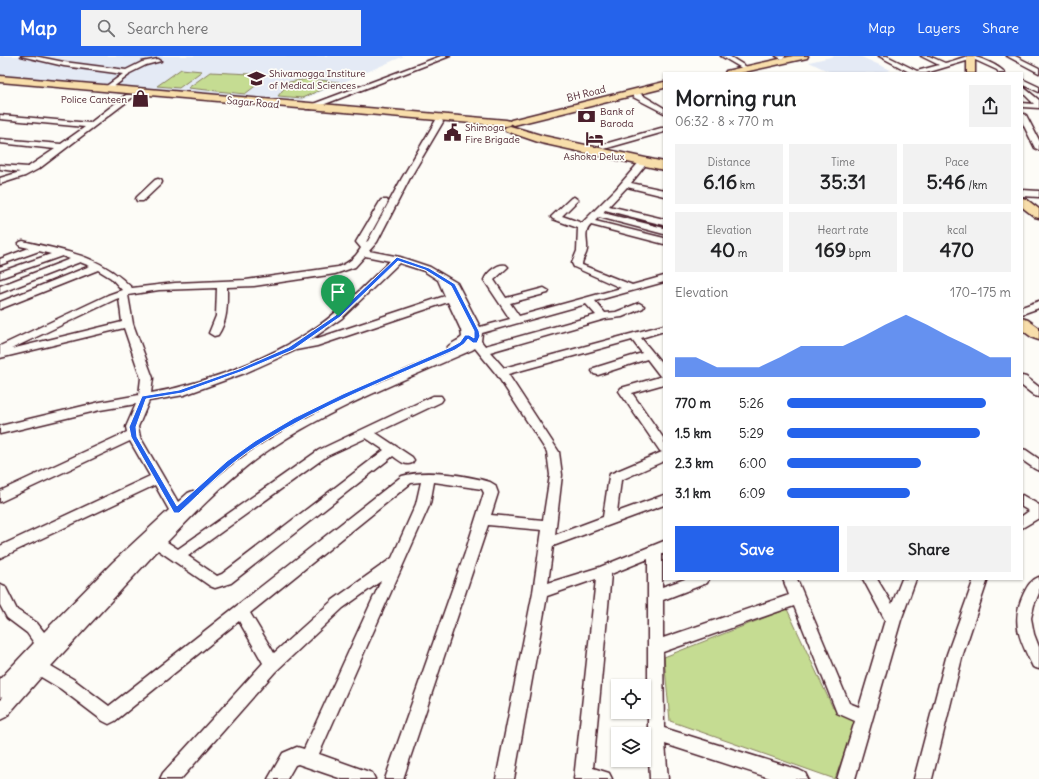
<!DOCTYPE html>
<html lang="en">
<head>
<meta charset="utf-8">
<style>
  :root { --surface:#fff; --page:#f2f2f2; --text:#202124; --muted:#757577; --accent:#2563eb }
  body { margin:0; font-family:Delius,sans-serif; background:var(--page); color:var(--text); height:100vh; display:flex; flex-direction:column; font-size:15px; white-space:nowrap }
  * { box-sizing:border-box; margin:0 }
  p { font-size:13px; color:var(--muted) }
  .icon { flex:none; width:22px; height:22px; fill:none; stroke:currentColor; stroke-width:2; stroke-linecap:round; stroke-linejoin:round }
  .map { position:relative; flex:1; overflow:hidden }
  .details { position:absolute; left:663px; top:16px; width:360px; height:508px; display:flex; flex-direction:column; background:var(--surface); border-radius:0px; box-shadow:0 1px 3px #0004 }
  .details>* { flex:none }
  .fabs { position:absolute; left:611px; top:623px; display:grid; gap:8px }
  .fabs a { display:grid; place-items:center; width:40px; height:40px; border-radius:0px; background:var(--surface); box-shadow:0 1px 3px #0004; font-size:20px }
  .pin { position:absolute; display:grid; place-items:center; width:34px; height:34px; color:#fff; margin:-41px -17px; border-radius:50% 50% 50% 0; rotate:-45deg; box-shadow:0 0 4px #0007 }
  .pin .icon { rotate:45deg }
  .round { display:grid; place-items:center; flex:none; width:42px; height:42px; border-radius:0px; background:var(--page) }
  .overview { display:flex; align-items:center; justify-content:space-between; height:68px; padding:0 12px }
  h1 { font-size:22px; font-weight:800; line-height:30px }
  .metrics { display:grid; grid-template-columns:repeat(3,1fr); gap:6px; height:68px; padding:4px 12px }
  .metrics div { display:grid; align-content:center; border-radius:0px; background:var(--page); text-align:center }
  .metrics b { font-size:20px; font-weight:800 }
  .metrics small { font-size:11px; font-weight:400 }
  .metrics p { font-size:11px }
  .chart { height:112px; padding:8px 12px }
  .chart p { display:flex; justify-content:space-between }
  .chart svg { width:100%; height:72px; margin-top:4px; fill:var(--accent); opacity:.7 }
  .cta { display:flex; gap:8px; margin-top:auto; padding:8px 12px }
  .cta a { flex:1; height:46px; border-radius:0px; background:var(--accent); color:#fff; font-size:16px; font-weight:800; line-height:46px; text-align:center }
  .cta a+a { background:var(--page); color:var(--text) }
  ul { padding:0 12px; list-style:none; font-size:13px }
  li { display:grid; grid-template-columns:64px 48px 1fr; align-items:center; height:30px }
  li i { height:10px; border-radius:5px; background:var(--accent) }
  header { display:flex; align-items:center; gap:24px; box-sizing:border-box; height:56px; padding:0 20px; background:var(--accent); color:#fff }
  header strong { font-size:19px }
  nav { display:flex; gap:22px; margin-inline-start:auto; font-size:14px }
  .search { width:280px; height:36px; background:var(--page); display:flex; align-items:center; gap:10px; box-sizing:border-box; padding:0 14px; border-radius:0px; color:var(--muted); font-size:15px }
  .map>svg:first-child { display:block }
  .built { fill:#e4eaf5 }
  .green { fill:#c5dc92; stroke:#887e5e }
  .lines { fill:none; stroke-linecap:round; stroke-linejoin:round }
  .minor-casing { stroke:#4a1f2b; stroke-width:3 }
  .major-casing { stroke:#4a1f2b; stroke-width:3 }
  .highway-casing { stroke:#4a1f2b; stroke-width:3 }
  .minor { fill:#fdfcf7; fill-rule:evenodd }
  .major { fill:#f8deab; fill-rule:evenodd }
  .highway { fill:#f8deab; fill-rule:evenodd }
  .route { fill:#2563eb; stroke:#fff; fill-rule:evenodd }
  .labels { text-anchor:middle; stroke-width:3.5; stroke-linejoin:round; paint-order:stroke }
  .far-poi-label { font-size:10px; fill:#4a1f2b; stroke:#fdfcf7; text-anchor:start }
  .far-street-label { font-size:10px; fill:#4a1f2b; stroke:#fdfcf7 }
</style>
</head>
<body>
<header>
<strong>Map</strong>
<div class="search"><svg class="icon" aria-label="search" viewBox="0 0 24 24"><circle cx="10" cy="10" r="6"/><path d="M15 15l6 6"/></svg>Search here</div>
<nav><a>Map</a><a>Layers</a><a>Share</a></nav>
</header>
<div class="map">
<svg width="1039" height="723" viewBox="0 0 1039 723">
  <rect width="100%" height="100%" fill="#fdfcf7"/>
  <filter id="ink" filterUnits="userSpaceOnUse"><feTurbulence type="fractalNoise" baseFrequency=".025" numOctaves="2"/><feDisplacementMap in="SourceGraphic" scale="8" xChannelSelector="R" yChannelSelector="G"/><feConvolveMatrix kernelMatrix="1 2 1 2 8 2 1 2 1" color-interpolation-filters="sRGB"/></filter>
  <g filter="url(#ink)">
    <path class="built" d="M 0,0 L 404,0 L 302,44 L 140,34 L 0,22 Z
      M 835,0 L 859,0 L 891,14 L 878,17 L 832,17 L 809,6 Z"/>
    <path class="green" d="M 181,13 L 202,15 L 179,32 L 157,30 Z
      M 210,16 L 251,18 L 263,24 L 245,38 L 188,32 Z
      M 308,23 L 339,26 L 302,42 L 278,40 L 289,26 Z
      M 787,553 L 833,652 L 856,664 L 835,723 L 670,665 L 664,601 Z"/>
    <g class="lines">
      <defs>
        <path id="minor" d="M 21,0 L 34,0 L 64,6 L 126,14 L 142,6 L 158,3 L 161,5 L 146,9 L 130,17 L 129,19 L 108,35 L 104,33 L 105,31 L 123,18 L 64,10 Z
          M 441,0 L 450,0 L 312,53 L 306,53 L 305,51 Z
          M 721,0 L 729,0 L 750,13 L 745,14 Z
          M 776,0 L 785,0 L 785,1 L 782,3 Z
          M 879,0 L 887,0 L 917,15 L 939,9 L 921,0 L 929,0 L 945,7 C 953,5 963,1 969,0 C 978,0 1000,10 1005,17 L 999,17 L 997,14 L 973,3 L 926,17 L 911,17 Z
          M 1007,0 L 1015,0 L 1039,12 L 1039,17 Z
          M 1022,23 L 1039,31 L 1039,36 L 1022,28 Z
          M 1022,30 L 1039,44 L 1039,52 L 1022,51 L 1022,47 L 1034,48 L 1022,36 Z
          M 633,37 L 639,37 L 664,52 L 664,57 L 633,41 Z
          M 126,39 L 132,39 L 133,41 L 40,112 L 25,120 L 0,128 L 0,122 L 20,116 L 0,113 L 0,109 L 28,111 L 55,93 L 0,87 L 0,83 L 61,88 L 85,71 L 0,63 L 0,59 L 90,67 Z
          M 1022,57 L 1026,59 L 1039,84 L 1039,94 L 1035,92 L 1022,66 Z
          M 436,64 L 442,64 L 443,66 L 410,122 L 377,186 L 369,195 L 400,201 L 430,211 L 457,227 L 480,271 L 510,263 L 484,224 C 487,216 498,207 506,209 L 508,211 L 494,224 L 506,242 L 544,232 L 549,235 L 548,237 L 510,247 L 519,260 L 621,232 L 574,211 L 572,207 L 577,195 L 578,172 L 553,163 L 551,161 L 571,142 L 574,141 L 578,144 L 562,160 L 582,167 L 616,133 L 641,104 L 644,104 L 648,106 L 631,127 L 664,134 L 664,140 L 627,131 L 609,150 L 664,163 L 664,169 L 605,154 L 603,157 L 664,172 L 664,178 L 599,161 L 595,165 L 664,182 L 664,188 L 591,169 C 583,176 588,185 587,194 C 586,200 582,203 582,209 L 632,229 L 664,220 L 664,226 L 595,245 L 605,257 L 616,256 L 639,247 L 644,250 L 643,252 L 622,261 L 605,263 L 490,296 L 504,312 L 664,269 L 664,275 L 641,282 L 664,310 L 664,328 L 632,337 L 664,383 L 664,405 L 621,424 L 617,456 L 664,439 L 664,449 L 553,490 L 548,527 L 600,511 L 664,485 L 664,497 L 662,498 L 662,531 L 685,523 L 709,523 L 707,527 L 663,544 L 663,582 L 789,539 L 783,523 L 797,523 L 849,647 L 859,651 L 885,564 L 863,523 L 877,523 L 892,548 L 902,523 L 916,523 L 901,564 L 855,723 L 837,723 L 855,665 L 837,657 L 794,550 L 663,596 L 664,672 L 799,714 L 805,717 L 808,723 L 773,723 L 665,688 L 668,723 L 650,723 L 648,677 L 648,503 L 611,518 L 593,712 L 609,717 L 612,723 L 574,723 L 596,523 L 547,540 L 514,723 L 496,723 L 533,536 L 542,474 L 488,469 L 403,723 L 385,723 L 465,497 L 484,437 L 482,433 L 434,426 L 430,448 L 319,698 L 372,717 L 375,723 L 342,723 L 298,708 L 295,709 L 287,723 L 268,723 L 283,697 L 297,691 L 304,693 L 381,525 L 343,552 L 275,616 L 181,723 L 160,723 L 163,717 L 263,607 L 239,565 L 115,665 L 109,668 L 103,665 L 61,633 L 41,621 L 6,661 L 0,664 L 0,644 L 2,641 L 0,642 L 0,623 L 34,587 L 27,577 L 7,562 L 0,549 L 0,528 L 5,530 L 17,554 L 37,567 L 44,576 L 113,506 L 169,454 L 155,429 L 0,502 L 0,490 L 150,420 L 130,385 L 0,446 L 0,435 L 127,376 L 126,371 L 136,348 L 100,354 L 0,378 L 0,370 L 100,346 L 139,339 L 141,322 L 124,272 L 0,302 L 0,290 L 108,239 L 122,234 L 111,222 L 98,214 L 0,253 L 0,246 L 90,210 L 80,206 L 0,237 L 0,230 L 70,203 L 62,200 L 0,222 L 0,216 L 51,198 L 39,195 L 0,209 L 0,203 L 29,192 L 20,190 L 18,188 L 20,186 L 23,185 C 67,196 98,198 132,232 L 175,227 L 246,224 L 338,211 C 349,207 355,202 361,192 L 356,186 L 381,144 L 387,144 L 388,146 L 366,186 L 368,185 L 402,122 ZM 365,200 L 390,205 C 372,222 354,241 335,257 C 290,296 209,327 151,337 L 153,322 L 133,268 L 128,239 L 159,234 L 217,232 L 216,260 L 209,277 L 214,280 L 218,279 C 228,264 227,249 227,231 L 254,230 L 335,218 L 355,211 ZM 399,207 L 424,215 L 438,224 L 445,240 L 309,285 L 342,262 ZM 119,242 L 122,266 L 11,293 L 116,243 ZM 448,246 L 461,274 L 462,281 C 457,286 450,287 447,292 L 451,295 C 362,334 270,370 198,438 L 193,435 L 188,437 L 178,446 L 140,381 L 138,371 L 149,345 L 184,339 L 245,317 L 296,294 L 317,290 ZM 586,248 L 596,259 L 485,290 L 481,285 L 482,277 ZM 632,284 L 642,297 L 594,312 L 592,315 L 594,318 L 598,319 L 647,303 L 660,320 L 663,320 L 621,332 L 619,335 L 660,395 L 662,396 L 610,418 L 609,421 L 603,461 L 555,479 L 562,419 L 559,396 L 508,318 ZM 475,292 L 497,319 L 547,396 L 550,419 L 543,464 L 491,459 L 498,437 L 495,429 L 490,426 C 467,419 425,413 402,420 L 109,650 L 73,623 L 51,610 L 158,494 L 210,530 L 215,532 L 231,527 L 393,400 C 400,405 405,410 412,407 L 414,404 L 412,401 L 376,377 L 441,346 L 443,343 L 441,340 L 433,340 L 319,394 L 178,493 L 167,486 C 193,459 219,432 248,409 C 314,358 396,328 472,294 ZM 366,382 L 384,394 L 222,518 L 217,520 L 188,500 L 327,400 ZM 421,426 L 416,448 L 392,502 L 333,544 L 274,597 L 250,557 L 411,427 Z
          M 661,72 L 664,72 L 664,76 L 604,93 L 600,91 L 601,89 Z
          M 158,123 L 161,124 L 162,126 L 161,128 L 143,145 L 137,145 L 136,143 L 137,141 L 155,124 Z
          M 1022,134 L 1039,135 L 1039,141 L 1022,140 Z
          M 1039,245 L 1039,252 L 1022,258 L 1022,251 Z
          M 1022,320 L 1026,321 L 1039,331 L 1039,341 L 1035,340 L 1022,330 Z
          M 1022,393 L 1026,394 L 1039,403 L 1039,415 L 1035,413 L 1022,404 Z
          M 1022,439 L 1039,449 L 1039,462 L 1022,472 L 1022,460 L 1029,455 L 1022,451 Z
          M 1039,521 L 1039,537 L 1034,549 L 1031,562 L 1034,578 L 1039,591 L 1039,613 L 1033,611 C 1020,584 1010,566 1024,537 C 1028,529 1031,524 1039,521 Z
          M 974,523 L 988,523 L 963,598 L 932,723 L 914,723 L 947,598 Z"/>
        <path id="major" d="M 793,0 L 808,0 L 807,2 L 740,17 L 725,17 L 726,15 Z
          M 967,0 L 975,0 L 975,17 L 967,17 Z
          M 664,26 L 664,32 L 514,69 L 509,66 L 511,64 Z
          M 1022,142 L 1026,143 L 1039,153 L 1039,162 L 1035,161 L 1022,151 Z"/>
        <path id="highway" d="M 0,20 L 506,64 L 510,65 L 512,67 L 510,69 L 506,70 L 0,26 Z
          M 510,70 L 544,80 L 664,106 L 664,114 L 541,87 L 506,75 L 504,73 L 506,71 Z
          M 1022,262 L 1028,264 L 1039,272 L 1039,284 L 1033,282 L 1022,274 Z"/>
      </defs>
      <use href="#minor" class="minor-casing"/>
      <use href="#major" class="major-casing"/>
      <use href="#highway" class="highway-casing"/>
      <use href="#minor" class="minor"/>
      <use href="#major" class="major"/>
      <use href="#highway" class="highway"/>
    </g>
  </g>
  <path class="route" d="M 397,201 L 429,212 L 455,228 L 479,275 L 480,280 L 477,287 L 473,287 L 468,283 L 464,288 L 455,294 C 389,323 321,349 260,388 C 230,406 205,433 179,457 L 174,457 L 131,381 L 129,371 L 142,340 L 179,334 L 239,313 L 289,291 L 336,259 ZM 398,205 L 425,214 L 451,230 L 474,275 L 474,282 L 469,279 L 465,279 L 460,286 L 451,291 L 343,338 L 294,362 L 255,385 L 227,405 L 177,450 L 137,381 L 136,371 L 146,343 L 182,337 L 243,315 L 293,294 L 340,261 Z"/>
  <defs>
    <symbol id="university-bare" viewBox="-9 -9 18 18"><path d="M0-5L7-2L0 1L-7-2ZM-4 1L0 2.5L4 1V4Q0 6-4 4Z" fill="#4a1f2b" stroke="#fdfcf7" stroke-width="2.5" paint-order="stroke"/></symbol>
    <symbol id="shop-bare" viewBox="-9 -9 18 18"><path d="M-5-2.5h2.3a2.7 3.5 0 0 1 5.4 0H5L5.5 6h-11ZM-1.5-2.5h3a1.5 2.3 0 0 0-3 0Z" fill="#4a1f2b" stroke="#fdfcf7" stroke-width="2.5" paint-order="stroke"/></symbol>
    <symbol id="bank-bare" viewBox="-9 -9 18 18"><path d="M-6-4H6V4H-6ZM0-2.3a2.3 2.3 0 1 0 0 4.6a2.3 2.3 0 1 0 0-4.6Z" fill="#4a1f2b" stroke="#fdfcf7" stroke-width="2.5" paint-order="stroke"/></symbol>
    <symbol id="civic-bare" viewBox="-9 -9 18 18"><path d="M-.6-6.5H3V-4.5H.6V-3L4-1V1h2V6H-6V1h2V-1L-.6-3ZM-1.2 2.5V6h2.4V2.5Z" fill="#4a1f2b" stroke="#fdfcf7" stroke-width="2.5" paint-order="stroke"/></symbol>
    <symbol id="hotel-bare" viewBox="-9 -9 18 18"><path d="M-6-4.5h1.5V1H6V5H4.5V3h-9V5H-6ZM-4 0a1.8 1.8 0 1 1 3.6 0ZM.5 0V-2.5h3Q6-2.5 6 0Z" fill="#4a1f2b" stroke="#fdfcf7" stroke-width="2.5" paint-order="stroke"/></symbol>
  </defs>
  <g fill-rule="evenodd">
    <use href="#university-bare" x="244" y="10" width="25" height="25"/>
    <use href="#shop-bare" x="128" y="30" width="25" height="25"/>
    <use href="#bank-bare" x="574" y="48" width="25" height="25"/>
    <use href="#civic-bare" x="440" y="64" width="25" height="25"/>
    <use href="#hotel-bare" x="582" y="70" width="25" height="25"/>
  </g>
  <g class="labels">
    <g class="far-poi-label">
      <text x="269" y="21">Shivamogga Institure<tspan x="269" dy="12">of Medical Sciences</tspan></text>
      <text x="127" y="47" text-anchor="end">Police Canteen</text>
      <text x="600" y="59">Bank of<tspan x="600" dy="12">Baroda</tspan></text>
      <text x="465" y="75">Shimoga<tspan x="465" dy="12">Fire Brigade</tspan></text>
      <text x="594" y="104" text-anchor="middle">Ashoka Delux</text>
    </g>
    <g class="far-street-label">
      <text transform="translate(586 37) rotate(-14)" y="4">BH Road</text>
      <text transform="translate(253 46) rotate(5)" y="4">Sagar Road</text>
    </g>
  </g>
</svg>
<div class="fabs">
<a><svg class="icon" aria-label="locate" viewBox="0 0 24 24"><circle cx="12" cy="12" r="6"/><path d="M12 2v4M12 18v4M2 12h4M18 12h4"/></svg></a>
<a><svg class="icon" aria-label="layers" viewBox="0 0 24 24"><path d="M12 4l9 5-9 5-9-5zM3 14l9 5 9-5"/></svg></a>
</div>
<div class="pin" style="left:338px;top:260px;background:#1e9e55"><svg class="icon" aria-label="arrive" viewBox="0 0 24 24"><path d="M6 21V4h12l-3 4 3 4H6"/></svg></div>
<section class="details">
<div class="overview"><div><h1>Morning run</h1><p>06:32 · 8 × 770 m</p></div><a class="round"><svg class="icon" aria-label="share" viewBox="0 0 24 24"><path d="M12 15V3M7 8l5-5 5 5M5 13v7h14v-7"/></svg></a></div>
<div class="metrics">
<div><p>Distance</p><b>6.16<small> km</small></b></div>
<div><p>Time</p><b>35:31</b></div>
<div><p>Pace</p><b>5:46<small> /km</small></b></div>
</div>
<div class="metrics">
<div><p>Elevation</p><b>40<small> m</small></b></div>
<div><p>Heart rate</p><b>169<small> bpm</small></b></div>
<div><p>kcal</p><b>470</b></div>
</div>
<div class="chart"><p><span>Elevation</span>170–175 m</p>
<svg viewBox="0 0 160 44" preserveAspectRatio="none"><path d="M0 44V32L10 32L20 38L30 38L40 38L50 32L60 25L70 25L80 25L90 19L100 12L110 6L120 12L130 19L140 25L150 32L160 32V44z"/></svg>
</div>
<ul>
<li><b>770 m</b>5:26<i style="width:89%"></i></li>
<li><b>1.5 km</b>5:29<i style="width:86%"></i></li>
<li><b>2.3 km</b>6:00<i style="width:60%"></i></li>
<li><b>3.1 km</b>6:09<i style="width:55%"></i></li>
</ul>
<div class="cta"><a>Save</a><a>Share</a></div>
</section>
</div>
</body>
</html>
